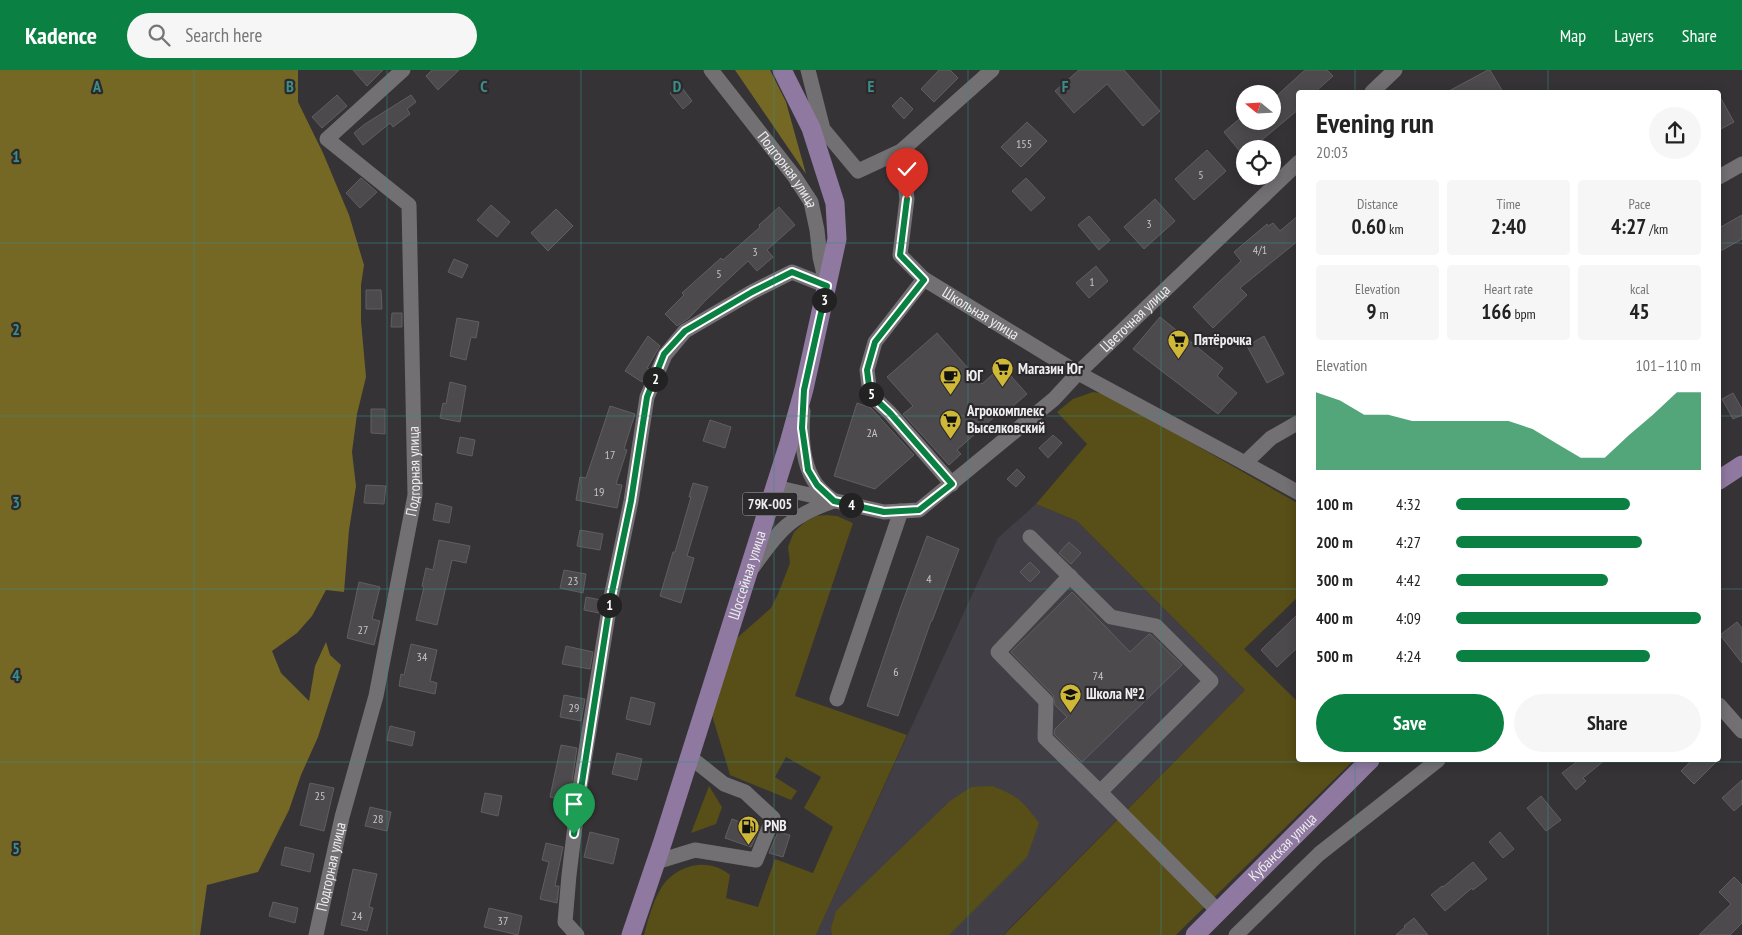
<!DOCTYPE html>
<html lang="en">
<head>
<meta charset="utf-8">
<style>
  :root { --surface:#fff; --page:#f6f6f6; --text:#222; --muted:#767676; --accent:#0b8043 }
  body { margin:0; font-family:"PT Sans Narrow",sans-serif; background:var(--page); color:var(--text); height:100vh; display:flex; flex-direction:column; font-size:19px; white-space:nowrap }
  * { box-sizing:border-box; margin:0 }
  p { font-size:16px; color:var(--muted) }
  .icon { flex:none; width:28px; height:28px; fill:none; stroke:currentColor; stroke-width:2; stroke-linecap:round; stroke-linejoin:round }
  .map { position:relative; flex:1; overflow:hidden }
  .details { position:absolute; left:1296px; top:20px; width:425px; height:672px; display:flex; flex-direction:column; background:var(--surface); border-radius:5px; box-shadow:0 2px 12px #0003 }
  .details>* { flex:none }
  .needle { width:32px; rotate:288deg }
  .tools { position:absolute; left:1236px; top:15px; display:grid; gap:10px }
  .tools a { display:grid; place-items:center; width:45px; height:45px; border-radius:50%; background:var(--surface); box-shadow:0 2px 12px #0003; font-size:25px }
  .pin { position:absolute; display:grid; place-items:center; width:42px; height:42px; color:#fff; margin:-51px -21px; border-radius:50% 50% 50% 0; rotate:-45deg; box-shadow:0 0 5px #0007 }
  .pin .icon { rotate:45deg }
  .km { position:absolute; width:25px; height:25px; margin:-12px; border-radius:50%; background:#222; color:#fff; font-size:14px; line-height:25px; text-align:center }
  .round { display:grid; place-items:center; flex:none; width:52px; height:52px; border-radius:26px; background:var(--page) }
  .overview { display:flex; align-items:center; justify-content:space-between; height:85px; padding:0 20px }
  h1 { font-size:28px; font-weight:800; line-height:38px }
  .stats { display:grid; grid-template-columns:repeat(3,1fr); gap:8px; height:85px; padding:5px 20px }
  .stats div { display:grid; align-content:center; border-radius:5px; background:var(--page); text-align:center }
  .stats b { font-size:21px; font-weight:800 }
  .stats small { font-size:14px; font-weight:400 }
  .stats p { font-size:14px }
  .chart { height:140px; padding:10px 20px }
  .chart p { display:flex; justify-content:space-between }
  .chart svg { width:100%; height:90px; margin-top:5px; fill:var(--accent); opacity:.7 }
  .button { display:flex; gap:10px; margin-top:auto; padding:10px 20px }
  .button a { flex:1; height:58px; border-radius:30px; background:var(--accent); color:#fff; font-size:20px; font-weight:800; line-height:58px; text-align:center }
  .button a+a { background:var(--page); color:var(--text) }
  ul { padding:0 20px; list-style:none; font-size:16px }
  li { display:grid; grid-template-columns:80px 60px 1fr; align-items:center; height:38px }
  li i { height:12px; border-radius:6px; background:var(--accent) }
  header { display:flex; align-items:center; gap:30px; box-sizing:border-box; height:70px; padding:0 25px; background:var(--accent); color:#fff }
  header strong { font-size:24px }
  nav { display:flex; gap:28px; margin-inline-start:auto; font-size:18px }
  .search { width:350px; height:45px; background:var(--page); display:flex; align-items:center; gap:12px; box-sizing:border-box; padding:0 18px; border-radius:28px; color:var(--muted); font-size:19px }
  .map>svg:first-child { display:block }
  .built { fill:#423e45 }
  .green { fill:#584e17 }
  .forest { fill:#756825 }
  .building { fill:#4c4a4d; stroke:#605e61 }
  .lines { fill:none; stroke-linecap:round; stroke-linejoin:round }
  .minor { stroke:#727073; stroke-width:15 }
  .major { stroke:#8f79a0; stroke-width:19 }
  .route-casing { stroke:#fff; stroke-width:10 }
  .route { stroke:#0b8043; stroke-width:6 }
  .grid { fill:none; stroke:#3c8e88; stroke-width:1; stroke-opacity:0.55 }
  .labels { text-anchor:middle; stroke-width:4.5; stroke-linejoin:round; paint-order:stroke }
  .number-label { font-size:12px; fill:#c6c4c6 }
  .shield { fill:#2b292c; stroke:#b4b2b4; stroke-width:1 }
  .shield-label { font-size:14px; font-weight:bold; fill:#eeedef }
  .street-label { font-size:15px; fill:#eeedef; stroke:#2b292c }
  .poi-label { font-size:15px; font-weight:bold; fill:#eeedef; stroke:#2b292c; text-anchor:start }
  .grid-label { font-size:16px; text-anchor:middle; font-weight:bold; fill:#3c8e88; stroke:#2b292c; stroke-width:4.5; stroke-linejoin:round; paint-order:stroke }
</style>
</head>
<body>
<header>
<strong>Kadence</strong>
<div class="search"><svg class="icon" aria-label="search" viewBox="0 0 24 24"><circle cx="10" cy="10" r="6"/><path d="M15 15l6 6"/></svg>Search here</div>
<nav><a>Map</a><a>Layers</a><a>Share</a></nav>
</header>
<div class="map">
<svg width="1742" height="865" viewBox="0 0 1742 865">
  <rect width="100%" height="100%" fill="#353336"/>
  <path class="built" d="M 1036,434 L 1077,451 L 1245,620 L 1003,865 L 816,865 L 998,468 Z"/>
  <path class="green" d="M 1093,322 L 1106,324 L 1299,434 L 1299,526 L 1244,579 L 1299,633 L 1299,690 L 1354,690 L 1176,865 L 1004,865 L 1245,620 L 1077,451 L 1036,434 L 1087,374 L 1057,342 L 1073,329 Z
    M 826,445 L 837,446 L 853,453 L 795,626 L 907,665 L 816,865 L 644,865 C 648,850 652,834 660,820 C 674,795 708,786 730,805 L 726,828 L 758,837 L 775,789 L 813,803 L 833,757 L 804,738 L 821,707 L 786,687 L 775,707 L 797,721 L 791,730 L 730,705 L 712,645 L 737,568 L 771,538 L 778,524 L 790,493 L 788,477 L 794,462 L 806,451 L 817,446 Z
    M 709,716 L 722,737 L 716,754 L 691,763 Z
    M 992,716 C 1018,726 1022,730 1039,753 L 1027,787 L 949,865 L 832,865 L 831,858 L 836,841 L 950,731 L 971,717 Z"/>
  <path class="forest" d="M 0,0 L 298,0 L 298,32 L 323,83 L 349,145 L 364,195 L 361,215 L 361,251 L 366,307 L 357,344 L 352,382 L 356,416 L 349,460 L 344,522 L 326,520 L 312,546 L 297,563 L 272,581 L 281,603 L 309,631 L 315,596 L 326,572 L 330,585 L 341,595 L 318,667 L 301,705 L 289,740 L 258,802 L 207,815 L 200,865 L 0,865 Z
    M 735,0 L 770,0 L 786,32 L 806,104 Z"/>
  <path class="building" d="M 353,0 L 383,0 L 367,16 Z
    M 432,0 L 459,0 L 438,20 L 426,6 Z
    M 939,0 L 950,0 L 958,8 L 934,32 L 921,19 Z
    M 1079,0 L 1124,0 L 1160,41 L 1143,56 L 1107,14 L 1074,43 L 1055,21 Z
    M 1305,0 L 1327,0 L 1333,6 L 1315,22 L 1299,22 L 1299,39 L 1251,79 L 1245,79 L 1245,84 L 1243,85 L 1224,62 L 1245,44 L 1245,51 L 1272,51 L 1272,30 Z
    M 1488,0 L 1490,0 L 1503,22 L 1447,22 Z
    M 680,15 L 692,31 L 683,39 L 670,23 Z
    M 337,25 L 347,36 L 322,58 L 312,47 Z
    M 411,25 L 416,32 L 407,39 L 410,44 L 393,57 L 390,53 L 363,75 L 354,63 L 365,54 Z
    M 1719,25 L 1734,52 L 1719,60 Z
    M 901,27 L 913,39 L 904,49 L 892,36 Z
    M 1027,52 L 1047,71 L 1021,97 L 1001,77 Z
    M 1207,80 L 1226,101 L 1194,130 L 1175,109 Z
    M 361,108 L 377,122 L 360,138 L 346,123 Z
    M 1026,108 L 1045,128 L 1031,141 L 1012,121 Z
    M 1155,129 L 1175,151 L 1144,179 L 1124,157 Z
    M 491,135 L 510,152 L 497,167 L 477,150 Z
    M 779,137 L 795,155 L 767,180 L 773,187 L 757,201 L 748,191 L 706,230 L 689,248 L 677,256 L 665,244 L 684,225 L 682,223 L 721,188 L 723,190 L 760,157 L 759,155 Z
    M 556,139 L 573,156 L 548,181 L 531,163 Z
    M 1299,145 L 1299,170 L 1240,218 L 1247,225 L 1213,258 L 1193,237 L 1241,191 L 1234,182 L 1267,154 L 1268,156 L 1273,153 L 1280,161 Z
    M 1742,145 L 1742,169 L 1719,182 L 1719,158 Z
    M 1089,146 L 1110,170 L 1099,180 L 1078,155 Z
    M 454,189 L 468,195 L 462,208 L 448,202 Z
    M 1096,196 L 1108,211 L 1089,228 L 1076,213 Z
    M 366,220 L 381,220 L 382,239 L 366,239 Z
    M 392,243 L 402,243 L 402,257 L 391,257 Z
    M 1160,247 L 1223,298 L 1217,306 L 1237,323 L 1218,344 L 1133,279 Z
    M 457,248 L 479,252 L 476,268 L 471,267 L 466,290 L 450,286 Z
    M 937,263 L 982,314 L 1002,296 L 1027,324 L 1006,342 L 1003,339 L 957,380 L 961,384 L 949,395 L 903,344 L 913,336 L 887,307 Z
    M 648,266 L 660,276 L 647,298 L 649,299 L 642,312 L 625,301 Z
    M 1264,266 L 1284,304 L 1267,313 L 1247,276 Z
    M 450,312 L 466,316 L 460,352 L 440,348 L 443,333 L 446,334 Z
    M 1733,323 L 1742,339 L 1742,345 L 1733,349 L 1722,329 Z
    M 857,333 L 871,338 L 914,385 L 875,419 L 834,406 Z
    M 610,336 L 635,344 L 624,379 L 627,380 L 616,414 L 622,415 L 617,438 L 576,430 L 580,407 L 586,408 Z
    M 371,339 L 385,339 L 385,364 L 371,363 Z
    M 710,350 L 731,357 L 725,378 L 703,371 Z
    M 1053,365 L 1062,373 L 1048,388 L 1039,378 Z
    M 460,367 L 475,370 L 472,386 L 457,383 Z
    M 1017,399 L 1025,407 L 1016,417 L 1007,409 Z
    M 693,413 L 708,417 L 687,486 L 694,488 L 681,533 L 660,526 L 673,482 L 675,482 L 691,427 L 689,427 Z
    M 366,415 L 386,416 L 384,434 L 364,433 Z
    M 436,433 L 452,437 L 449,453 L 433,450 Z
    M 580,460 L 603,464 L 600,480 L 577,476 Z
    M 927,466 L 959,479 L 932,551 L 931,551 L 898,646 L 867,636 L 900,539 Z
    M 439,470 L 470,476 L 466,493 L 452,490 L 437,555 L 416,550 L 424,517 L 422,516 L 426,498 L 433,500 Z
    M 1069,472 L 1081,483 L 1071,494 L 1059,483 Z
    M 1030,492 L 1040,502 L 1030,512 L 1020,502 Z
    M 564,500 L 586,504 L 583,523 L 560,518 Z
    M 359,512 L 380,517 L 372,549 L 380,551 L 374,575 L 347,568 Z
    M 1072,522 L 1130,582 L 1149,564 L 1151,565 L 1182,595 L 1082,692 L 1054,664 L 1055,659 L 1067,647 L 1055,635 L 1053,625 L 1011,582 Z
    M 586,527 L 601,530 L 599,543 L 584,540 Z
    M 1299,543 L 1299,576 L 1277,597 L 1261,580 Z
    M 1737,552 L 1742,558 L 1742,593 L 1720,565 Z
    M 411,574 L 437,580 L 430,611 L 437,613 L 435,624 L 399,616 L 401,604 L 404,605 Z
    M 566,576 L 593,582 L 590,599 L 562,594 Z
    M 564,625 L 585,629 L 581,651 L 560,647 Z
    M 631,627 L 655,633 L 650,655 L 626,649 Z
    M 390,656 L 415,662 L 412,676 L 387,670 Z
    M 561,675 L 577,678 L 569,731 L 550,727 Z
    M 617,683 L 642,689 L 637,710 L 612,704 Z
    M 1579,690 L 1605,690 L 1583,708 L 1586,711 L 1576,720 L 1562,703 Z
    M 1692,690 L 1718,690 L 1694,714 L 1681,701 Z
    M 1742,710 L 1742,734 L 1734,741 L 1722,728 Z
    M 310,713 L 334,718 L 324,761 L 300,755 Z
    M 485,723 L 502,726 L 498,746 L 481,742 Z
    M 1541,726 L 1561,750 L 1546,761 L 1527,738 Z
    M 370,737 L 391,742 L 387,761 L 365,756 Z
    M 732,749 L 759,759 L 751,777 L 725,768 Z
    M 590,762 L 619,769 L 613,794 L 584,787 Z
    M 778,762 L 790,765 L 783,787 L 769,783 Z
    M 1500,762 L 1514,779 L 1503,788 L 1489,772 Z
    M 546,773 L 563,777 L 555,816 L 559,816 L 557,833 L 540,829 L 549,792 L 542,790 Z
    M 285,777 L 314,784 L 310,802 L 281,795 Z
    M 1473,792 L 1487,809 L 1473,820 L 1472,818 L 1445,841 L 1431,825 L 1442,816 L 1443,817 Z
    M 353,799 L 377,804 L 369,837 L 373,838 L 367,861 L 341,855 Z
    M 1734,807 L 1742,815 L 1742,853 L 1730,865 L 1699,865 L 1731,834 L 1719,822 Z
    M 273,832 L 298,838 L 295,853 L 269,846 Z
    M 489,838 L 522,846 L 518,865 L 484,857 Z
    M 1414,848 L 1428,865 L 1396,865 L 1405,857 L 1404,856 Z"/>
  <g class="lines">
    <g class="minor">
      <path id="s1" d="M 711,0 L 794,106 L 811,132 L 817,160 L 820,187 L 826,213"/>
      <path id="s2" d="M 808,0 L 823,59 L 858,101 L 901,81 L 907,129 L 900,185 L 924,209 L 1078,303 L 1245,393 L 1299,423"/>
      <path d="M 1372,22 L 1395,0"/>
      <path d="M 901,81 L 992,0"/>
      <path d="M 1719,107 L 1742,94"/>
      <path d="M 924,209 L 875,272 L 867,300 L 870,324 L 890,343 L 952,414"/>
      <path d="M 1245,393 L 1271,368 L 1299,352"/>
      <path id="s3" d="M 775,417 L 884,442 L 919,440 L 1054,329 L 1078,303 L 1299,92"/>
      <path d="M 1030,467 L 1111,547 L 1156,556 L 1211,611 L 1100,722"/>
      <path d="M 753,497 C 779,460 790,446 834,431 C 828,426 821,421 816,414 C 802,394 801,365 803,341"/>
      <path d="M 1070,506 L 998,582 L 1046,631 L 1045,668 L 1100,722 L 1219,842"/>
      <path d="M 837,629 L 901,441"/>
      <path d="M 1719,635 L 1742,661"/>
      <path d="M 656,792 L 695,780 L 756,790 L 773,748 L 745,722 L 724,714 L 690,687"/>
      <path id="s4" d="M 316,865 L 342,747 L 376,626 L 415,425 L 409,135 L 327,69 L 403,0"/>
      <path d="M 577,865 L 565,852 L 569,805 L 579,723 L 611,527 L 631,431 L 647,327 L 665,285 L 685,261 L 752,222 L 792,202 L 827,216"/>
      <path d="M 1236,865 L 1319,784 L 1438,690"/>
    </g>
    <g class="major">
      <path d="M 1719,410 L 1742,395"/>
      <path id="s5" d="M 631,865 L 663,771 L 789,373 L 804,319 L 837,169 L 835,133 L 811,58 L 782,0"/>
      <path id="s6" d="M 1195,865 L 1370,690"/>
    </g>
  </g>
  <g class="lines">
    <defs>
      <path id="route" d="M 574,764 L 611,527 L 631,431 L 647,327 L 664,284 L 685,261 L 752,222 L 792,202 L 827,216 L 804,320 L 802,358 L 808,400 L 817,415 L 834,431 L 884,442 L 919,440 L 952,414 L 890,343 L 870,324 L 867,300 L 875,272 L 924,210 L 900,185 L 907,129"/>
    </defs>
    <use href="#route" class="route-casing"/>
    <use href="#route" class="route"/>
  </g>
  <path class="grid" d="M 194,0 L 194,865M 387,0 L 387,865M 581,0 L 581,865M 774,0 L 774,865M 968,0 L 968,865M 1161,0 L 1161,865M 1355,0 L 1355,22M 1548,0 L 1548,22M 0,173 L 1299,173M 1719,173 L 1742,173M 0,346 L 1299,346M 1719,346 L 1742,346M 0,519 L 1299,519M 1719,519 L 1742,519M 1355,690 L 1355,865M 1548,690 L 1548,865M 0,692 L 1742,692"/>
  <defs>
    <symbol id="supermarket-pin" viewBox="-11 -11 22 30"><path d="M0 17L-7.5 6A9.5 9.5 0 1 1 7.5 6Z" fill="#cfb837" stroke="#2b292c"/><path d="M-6-5.5h2.5l.6 2H6L4.5 2H-2.5L-4.4-4H-6ZM-1.5 3.2a1.3 1.3 0 1 0 .1 0ZM3 3.2a1.3 1.3 0 1 0 .1 0Z" fill="#111"/></symbol>
    <symbol id="cafe-pin" viewBox="-11 -11 22 30"><path d="M0 17L-7.5 6A9.5 9.5 0 1 1 7.5 6Z" fill="#cfb837" stroke="#2b292c"/><path d="M-5.5-4.5H6V0H3Q3 3.5 0 3.5H-2.5Q-5.5 3.5-5.5 0ZM3-3.2v2h1.7v-2ZM-6 4.5H4V6H-6Z" fill="#111"/></symbol>
    <symbol id="school-pin" viewBox="-11 -11 22 30"><path d="M0 17L-7.5 6A9.5 9.5 0 1 1 7.5 6Z" fill="#cfb837" stroke="#2b292c"/><path d="M0-5L7-2L0 1L-7-2ZM-4 1L0 2.5L4 1V4Q0 6-4 4Z" fill="#111"/></symbol>
    <symbol id="fuel-pin" viewBox="-11 -11 22 30"><path d="M0 17L-7.5 6A9.5 9.5 0 1 1 7.5 6Z" fill="#cfb837" stroke="#2b292c"/><path d="M-5.5-6h7V0h2V4h1.3V-2.5L3-4.5l.8-.8L6-3V5H2.5V1h-1V6h-7ZM-4.2-4.7v3.2H.2V-4.7Z" fill="#111"/></symbol>
  </defs>
  <g fill-rule="evenodd">
    <use href="#supermarket-pin" x="1166" y="258" width="25" height="34"/>
    <use href="#supermarket-pin" x="990" y="286" width="25" height="34"/>
    <use href="#cafe-pin" x="938" y="294" width="25" height="34"/>
    <use href="#supermarket-pin" x="938" y="338" width="25" height="34"/>
    <use href="#school-pin" x="1058" y="612" width="25" height="34"/>
    <use href="#fuel-pin" x="736" y="744" width="25" height="34"/>
  </g>
  <g class="labels">
    <g class="number-label">
      <text x="1024" y="78">155</text>
      <text x="1201" y="109">5</text>
      <text x="1149" y="158">3</text>
      <text x="1260" y="184">4/1</text>
      <text x="755" y="186">3</text>
      <text x="719" y="208">5</text>
      <text x="1092" y="216">1</text>
      <text x="872" y="367">2А</text>
      <text x="610" y="389">17</text>
      <text x="599" y="426">19</text>
      <text x="929" y="513">4</text>
      <text x="573" y="515">23</text>
      <text x="363" y="564">27</text>
      <text x="422" y="591">34</text>
      <text x="896" y="606">6</text>
      <text x="1098" y="610">74</text>
      <text x="574" y="642">29</text>
      <text x="320" y="730">25</text>
      <text x="378" y="753">28</text>
      <text x="357" y="850">24</text>
      <text x="503" y="855">37</text>
    </g>
    <rect class="shield" x="742.5" y="422.5" width="55" height="23" rx="4"/>
    <g class="shield-label">
      <text x="770" y="439">79К-005</text>
    </g>
    <g class="street-label">
      <text dy="5" stroke="none"><textPath href="#s1" startOffset="126">Подгорная улица</textPath></text>
      <text dy="5" stroke="none"><textPath href="#s2" startOffset="368">Школьная улица</textPath></text>
      <text dy="5" stroke="none"><textPath href="#s3" startOffset="436">Цветочная улица</textPath></text>
      <text dy="5" stroke="none"><textPath href="#s4" startOffset="475">Подгорная улица</textPath></text>
      <text dy="5" stroke="none"><textPath href="#s5" startOffset="378">Шоссейная улица</textPath></text>
      <text dy="5" stroke="none"><textPath href="#s6" startOffset="124">Кубанская улица</textPath></text>
      <text dy="5" stroke="none"><textPath href="#s4" startOffset="70">Подгорная улица</textPath></text>
    </g>
    <g class="poi-label">
      <text x="1194" y="275">Пятёрочка</text>
      <text x="1018" y="304">Магазин Юг</text>
      <text x="966" y="311">ЮГ</text>
      <text x="967" y="346">Агрокомплекс<tspan x="967" dy="17">Выселковский</tspan></text>
      <text x="1086" y="629">Школа №2</text>
      <text x="764" y="761">PNB</text>
    </g>
  </g>
  <g class="grid-label">
    <text x="97" y="22">A</text>
    <text x="290" y="22">B</text>
    <text x="484" y="22">C</text>
    <text x="677" y="22">D</text>
    <text x="871" y="22">E</text>
    <text x="1065" y="22">F</text>
    <text x="16" y="92">1</text>
    <text x="16" y="265">2</text>
    <text x="16" y="438">3</text>
    <text x="16" y="611">4</text>
    <text x="16" y="784">5</text>
  </g>
</svg>
<div class="tools">
<a><svg class="needle" viewBox="-14 -14 28 28"><path d="M0-13l5 13h-10z" fill="#e53935"/><path d="M0 13l5-13h-10z" fill="#767676"/></svg></a>
<a><svg class="icon" aria-label="locate" viewBox="0 0 24 24"><circle cx="12" cy="12" r="6"/><path d="M12 2v4M12 18v4M2 12h4M18 12h4"/></svg></a>
</div>
<div class="pin" style="left:574px;top:764px;background:#1e9e55"><svg class="icon" aria-label="arrive" viewBox="0 0 24 24"><path d="M6 21V4h12l-3 4 3 4H6"/></svg></div>
<div class="pin" style="left:907px;top:129px;background:#d93025"><svg class="icon" aria-label="check" viewBox="0 0 24 24"><path d="M5 12l5 5 9-10"/></svg></div>
<b class="km" style="left:609px;top:535px">1</b>
<b class="km" style="left:655px;top:309px">2</b>
<b class="km" style="left:824px;top:230px">3</b>
<b class="km" style="left:851px;top:435px">4</b>
<b class="km" style="left:871px;top:324px">5</b>
<section class="details">
<div class="overview"><div><h1>Evening run</h1><p>20:03</p></div><a class="round"><svg class="icon" aria-label="share" viewBox="0 0 24 24"><path d="M12 15V3M7 8l5-5 5 5M5 13v7h14v-7"/></svg></a></div>
<div class="stats">
<div><p>Distance</p><b>0.60<small> km</small></b></div>
<div><p>Time</p><b>2:40</b></div>
<div><p>Pace</p><b>4:27<small> /km</small></b></div>
</div>
<div class="stats">
<div><p>Elevation</p><b>9<small> m</small></b></div>
<div><p>Heart rate</p><b>166<small> bpm</small></b></div>
<div><p>kcal</p><b>45</b></div>
</div>
<div class="chart"><p><span>Elevation</span>101–110 m</p>
<svg viewBox="0 0 160 44" preserveAspectRatio="none"><path d="M0 44V6L10 10L20 17L30 17L40 20L50 20L60 20L70 20L80 20L90 24L100 31L110 38L120 38L130 27L140 17L150 6L160 6V44z"/></svg>
</div>
<ul>
<li><b>100 m</b>4:32<i style="width:71%"></i></li>
<li><b>200 m</b>4:27<i style="width:76%"></i></li>
<li><b>300 m</b>4:42<i style="width:62%"></i></li>
<li><b>400 m</b>4:09<i style="width:100%"></i></li>
<li><b>500 m</b>4:24<i style="width:79%"></i></li>
</ul>
<div class="button"><a>Save</a><a>Share</a></div>
</section>
</div>
</body>
</html>
